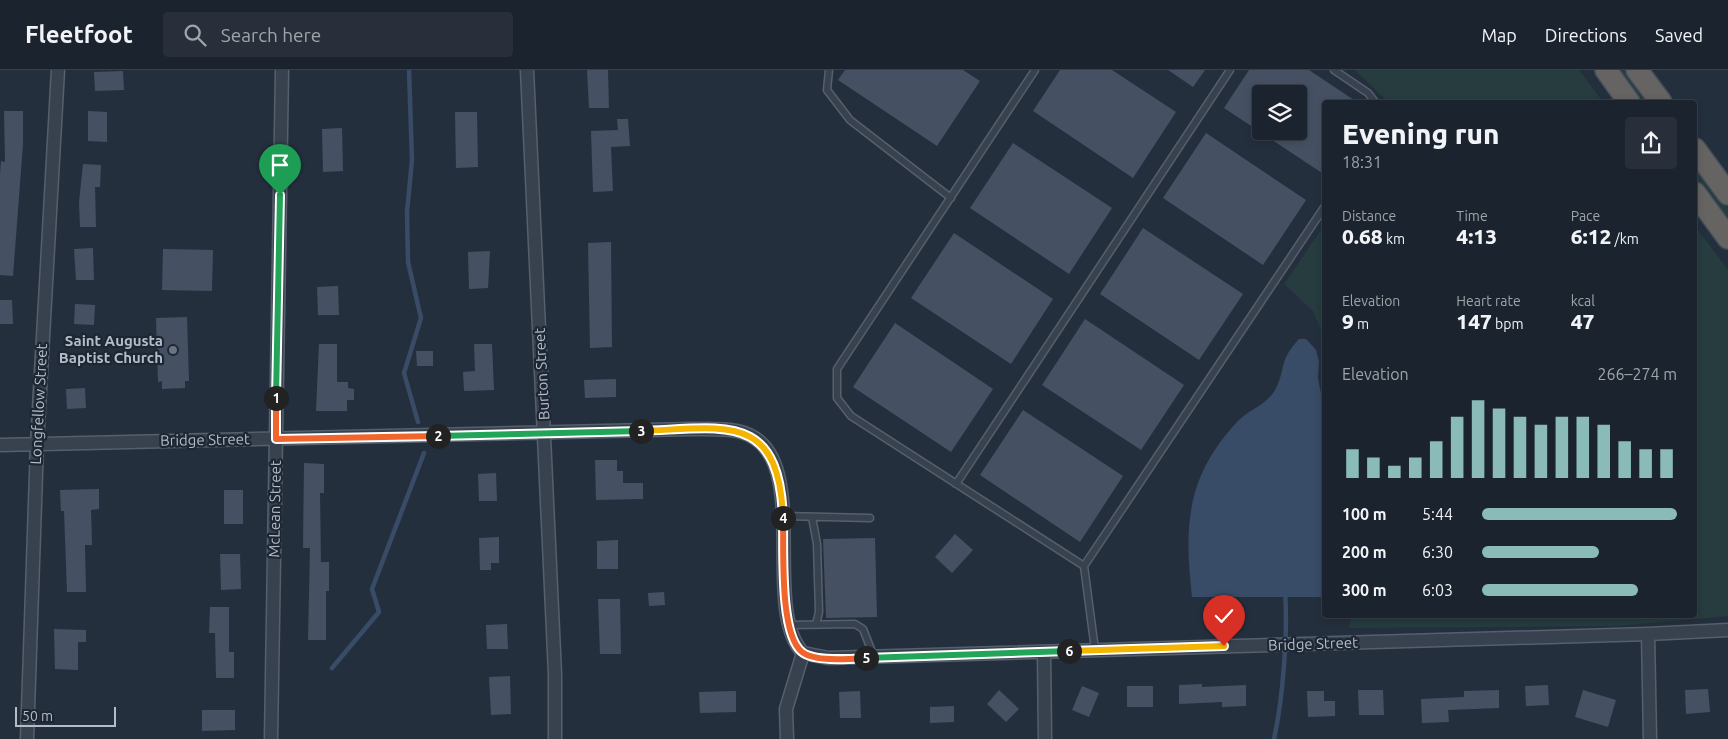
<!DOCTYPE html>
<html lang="en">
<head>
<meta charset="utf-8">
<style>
  :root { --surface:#1b232e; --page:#282f3a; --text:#f1f3f6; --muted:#a0a4aa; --line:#39404a; --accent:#8bbbb9 }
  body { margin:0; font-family:Ubuntu,sans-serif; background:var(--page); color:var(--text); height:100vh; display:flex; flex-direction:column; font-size:19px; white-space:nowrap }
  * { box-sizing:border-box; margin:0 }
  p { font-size:16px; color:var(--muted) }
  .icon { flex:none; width:28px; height:28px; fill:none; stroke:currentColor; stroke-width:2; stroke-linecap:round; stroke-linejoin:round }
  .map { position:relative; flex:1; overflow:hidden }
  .side { position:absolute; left:1322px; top:30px; width:375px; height:518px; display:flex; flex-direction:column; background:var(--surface); border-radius:5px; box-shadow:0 2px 8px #0003,0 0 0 1px var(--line) }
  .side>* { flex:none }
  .tools { position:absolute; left:1252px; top:15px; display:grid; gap:10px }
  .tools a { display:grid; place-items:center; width:55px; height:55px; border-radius:5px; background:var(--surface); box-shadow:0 2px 8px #0003,0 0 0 1px var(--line); font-size:25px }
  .scale { position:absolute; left:15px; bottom:12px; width:101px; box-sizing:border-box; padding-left:5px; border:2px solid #b4bcc9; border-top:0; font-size:14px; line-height:18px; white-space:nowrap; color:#b4bcc9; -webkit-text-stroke:4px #1d2633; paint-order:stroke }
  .pin { position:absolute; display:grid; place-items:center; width:42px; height:42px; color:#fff; margin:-51px -21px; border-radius:50% 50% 50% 0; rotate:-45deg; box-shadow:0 0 5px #0007 }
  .pin .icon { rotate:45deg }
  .km { position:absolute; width:25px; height:25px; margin:-12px; border-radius:50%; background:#222; color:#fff; font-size:14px; line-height:25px; text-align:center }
  .round { display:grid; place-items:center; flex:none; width:52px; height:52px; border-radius:5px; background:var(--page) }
  .overview { display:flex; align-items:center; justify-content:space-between; height:85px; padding:0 20px }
  h1 { font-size:28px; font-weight:800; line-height:38px }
  .stats { display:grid; grid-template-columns:repeat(3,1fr); gap:8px; height:85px; padding:5px 20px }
  .stats div { display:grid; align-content:center }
  .stats b { font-size:21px; font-weight:800 }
  .stats small { font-size:14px; font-weight:400 }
  .stats p { font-size:14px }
  .chart { height:140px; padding:10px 20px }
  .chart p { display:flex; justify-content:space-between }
  .chart svg { width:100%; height:90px; margin-top:5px; stroke:var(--accent); stroke-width:6 }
  ul { padding:0 20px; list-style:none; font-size:16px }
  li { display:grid; grid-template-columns:80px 60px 1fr; align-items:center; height:38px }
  li i { height:12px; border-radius:6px; background:var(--accent) }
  header { display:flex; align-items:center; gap:30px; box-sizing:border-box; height:70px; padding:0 25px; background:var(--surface); border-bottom:1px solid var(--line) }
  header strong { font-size:24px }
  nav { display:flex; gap:28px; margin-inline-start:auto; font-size:18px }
  .search { width:350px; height:45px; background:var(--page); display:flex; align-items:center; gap:12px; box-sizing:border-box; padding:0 18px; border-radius:5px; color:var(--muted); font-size:19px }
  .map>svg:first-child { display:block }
  .green { fill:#263c3f }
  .water { fill:#394c67 }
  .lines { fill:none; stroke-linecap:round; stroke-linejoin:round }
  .stream { stroke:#394c67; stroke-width:4.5 }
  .building { fill:#455162; fill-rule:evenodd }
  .service-casing { stroke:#565f6c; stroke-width:9 }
  .minor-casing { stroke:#565f6c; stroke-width:15 }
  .trunk-casing { stroke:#434c59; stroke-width:24 }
  .service { stroke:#38414e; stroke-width:6 }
  .minor { stroke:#38414e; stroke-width:12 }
  .trunk { stroke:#656462; stroke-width:21 }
  .split-1-casing { stroke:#fff; stroke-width:10 }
  .split-2-casing { stroke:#fff; stroke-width:10 }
  .split-3-casing { stroke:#fff; stroke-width:10 }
  .split-4-casing { stroke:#fff; stroke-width:10 }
  .split-5-casing { stroke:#fff; stroke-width:10 }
  .split-6-casing { stroke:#fff; stroke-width:10 }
  .split-7-casing { stroke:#fff; stroke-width:10 }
  .split-1 { stroke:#22a559; stroke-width:6 }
  .split-2 { stroke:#f0652b; stroke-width:6 }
  .split-3 { stroke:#22a559; stroke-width:6 }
  .split-4 { stroke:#f5b400; stroke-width:6 }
  .split-5 { stroke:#f0652b; stroke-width:6 }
  .split-6 { stroke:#22a559; stroke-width:6 }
  .split-7 { stroke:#f5b400; stroke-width:6 }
  .worship-dot { fill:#6b7280; stroke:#1d2633; stroke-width:2 }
  .labels { text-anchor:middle; stroke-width:4.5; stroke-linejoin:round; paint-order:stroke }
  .poi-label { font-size:15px; font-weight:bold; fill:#b4bcc9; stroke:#1d2633; text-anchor:end }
  .street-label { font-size:15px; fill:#b4bcc9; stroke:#1d2633 }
</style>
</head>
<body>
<header>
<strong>Fleetfoot</strong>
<div class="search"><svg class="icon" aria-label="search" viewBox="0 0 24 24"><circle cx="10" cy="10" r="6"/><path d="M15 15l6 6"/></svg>Search here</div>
<nav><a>Map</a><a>Directions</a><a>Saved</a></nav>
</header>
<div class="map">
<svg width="1728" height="669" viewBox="0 0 1728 669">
  <rect width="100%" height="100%" fill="#242f3e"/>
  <path class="green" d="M 1355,0 L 1579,0 L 1603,32 L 1388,32 Z
    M 1616,0 L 1627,0 L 1651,32 L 1639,32 Z
    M 1695,93 L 1728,138 L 1728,155 L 1695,109 Z
    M 1325,154 L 1325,270 L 1313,241 L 1284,214 Z
    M 1695,156 L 1728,200 L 1728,546 L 1617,556 L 1349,558 L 1352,545 L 1695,545 Z"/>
  <path class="water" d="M 1299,269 L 1306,269 L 1316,280 L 1319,291 L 1318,308 L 1322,329 L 1325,336 L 1325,527 L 1192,527 C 1184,456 1186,407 1237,352 C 1248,340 1267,335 1275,320 C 1286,300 1278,291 1299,269 Z"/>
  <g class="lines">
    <path class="stream" d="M 409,0 L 412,90 L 407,142 L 408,192 L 421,248 L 404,303 L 418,352
      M 332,598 L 379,542 L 372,519 L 424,383
      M 1274,669 C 1283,628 1288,563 1285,521"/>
  </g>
  <path class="building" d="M 587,0 L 608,0 L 609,38 L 589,38 Z
    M 845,0 L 963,0 L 980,11 L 937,76 L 838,10 Z
    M 1060,0 L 1112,0 L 1176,42 L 1133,108 L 1033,41 Z
    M 1168,0 L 1205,0 L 1193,17 Z
    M 1249,0 L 1309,0 L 1357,32 L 1325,32 L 1325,105 L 1224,38 ZM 1261,24 L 1299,24 L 1299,61 L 1261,61 Z
    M 123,1 L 124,20 L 95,21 L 94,2 Z
    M 4,41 L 23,41 L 23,74 L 13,206 L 0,205 L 0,104 L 1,91 L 5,92 Z
    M 88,41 L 107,42 L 107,72 L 88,71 Z
    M 455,42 L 477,42 L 478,97 L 456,98 Z
    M 617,49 L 628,49 L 630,76 L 611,77 L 613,121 L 593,122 L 591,61 L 618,60 Z
    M 342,58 L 343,101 L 323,102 L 322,59 Z
    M 1206,63 L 1306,130 L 1263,195 L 1163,128 Z
    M 1013,73 L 1112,138 L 1069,204 L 970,138 Z
    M 83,94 L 101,95 L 100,117 L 95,117 L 96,157 L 80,157 L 79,132 Z
    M 1143,158 L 1243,224 L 1199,290 L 1100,224 Z
    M 954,163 L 1053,229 L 1011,294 L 911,228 Z
    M 611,172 L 612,277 L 590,278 L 588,173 Z
    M 93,178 L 94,210 L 76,210 L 74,179 Z
    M 163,179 L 213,180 L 212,221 L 162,220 Z
    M 490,181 L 488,218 L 469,219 L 468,182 Z
    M 338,216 L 339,245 L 318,245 L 317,217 Z
    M 0,230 L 12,230 L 13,254 L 0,254 Z
    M 75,234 L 95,235 L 94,255 L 74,254 Z
    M 187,247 L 189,311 L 185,311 L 185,318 L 162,319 L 162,311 L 158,312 L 156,248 Z
    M 1085,249 L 1184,315 L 1141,380 L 1042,315 Z
    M 895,253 L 993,319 L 951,382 L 853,317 Z
    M 319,274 L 337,274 L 337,312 L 348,312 L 348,318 L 354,319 L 354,330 L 347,330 L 347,341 L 316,341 Z
    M 474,274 L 492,274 L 494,320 L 464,321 L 463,302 L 475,301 Z
    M 416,281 L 433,281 L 433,296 L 417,296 Z
    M 616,309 L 616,327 L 585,328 L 584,310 Z
    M 85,318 L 86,338 L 67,339 L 66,319 Z
    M 1023,340 L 1123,406 L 1080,472 L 980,405 Z
    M 595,390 L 617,390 L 617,401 L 623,401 L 623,413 L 643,413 L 643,429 L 596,430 Z
    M 304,393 L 324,394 L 324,423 L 320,423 L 321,492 L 329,492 L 329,521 L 326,521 L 326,570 L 308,570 L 310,478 L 303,478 Z
    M 496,403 L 497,431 L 479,431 L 478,404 Z
    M 99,419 L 99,439 L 91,440 L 92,475 L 85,475 L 86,522 L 67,522 L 64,441 L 61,441 L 60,420 Z
    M 224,420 L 243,420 L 243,454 L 224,454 Z
    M 955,464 L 973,480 L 952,503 L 935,487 Z
    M 499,467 L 499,493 L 491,493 L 491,500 L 480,500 L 479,468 Z
    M 875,468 L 877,547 L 826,548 L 823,469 Z
    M 618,470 L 618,499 L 597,499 L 597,471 Z
    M 220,484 L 240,484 L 241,519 L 221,520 Z
    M 664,522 L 665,535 L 649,536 L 648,523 Z
    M 598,529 L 620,529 L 621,584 L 600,584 Z
    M 210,537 L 229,537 L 229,582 L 234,582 L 234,608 L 216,608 L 215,563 L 209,563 Z
    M 507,554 L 508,579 L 487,579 L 486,555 Z
    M 54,559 L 86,560 L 86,572 L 78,572 L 78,600 L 55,599 Z
    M 510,606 L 511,644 L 491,645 L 489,607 Z
    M 1202,614 L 1202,617 L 1246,615 L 1246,636 L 1222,637 L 1222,632 L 1179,634 L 1179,615 Z
    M 1548,615 L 1549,635 L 1526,636 L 1525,616 Z
    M 1082,616 L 1099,623 L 1089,647 L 1072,640 Z
    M 1127,616 L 1153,616 L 1153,637 L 1127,637 Z
    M 1708,619 L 1710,642 L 1686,644 L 1685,620 Z
    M 999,620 L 1019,639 L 1006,652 L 987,634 Z
    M 1358,620 L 1383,620 L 1384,645 L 1359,645 Z
    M 1499,620 L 1499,638 L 1448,640 L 1449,652 L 1422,653 L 1421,629 L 1464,627 L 1464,621 Z
    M 1583,620 L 1616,630 L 1608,657 L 1575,647 Z
    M 736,621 L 736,642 L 700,643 L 699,622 Z
    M 860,621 L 861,648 L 840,648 L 839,622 Z
    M 1307,621 L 1324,621 L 1324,631 L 1335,631 L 1335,646 L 1308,647 Z
    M 954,636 L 954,652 L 930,653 L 930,637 Z
    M 202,640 L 235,640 L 235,660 L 202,661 Z"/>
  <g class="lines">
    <defs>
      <path id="service" d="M 829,0 L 827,20 L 850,50 L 951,128
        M 1035,0 L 837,299 L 837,328 L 851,346 L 1084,496
        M 1334,0 L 1368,23 L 1375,32
        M 956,414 L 1230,0
        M 783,446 L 870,448
        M 812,447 L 817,474 L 819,542 L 816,555
        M 789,555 L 855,554 L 863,559 L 874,587
        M 1095,580 L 1084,496 L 1325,136"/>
      <path id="minor" d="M 527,0 L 555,604 L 555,669
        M 0,375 L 691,359 C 706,359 723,358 737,361 C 818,377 758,535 803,583 L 828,588 L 1648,564 L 1728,560
        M 1648,564 L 1650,669
        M 1044,582 L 1045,669
        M 27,669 L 37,374 L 58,0
        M 271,669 L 282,0
        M 787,669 L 786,639 L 803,583"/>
      <path id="trunk" d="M 1606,0 L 1629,32
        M 1637,0 L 1661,32
        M 1695,79 L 1728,124
        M 1695,123 L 1728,168"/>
    </defs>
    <use href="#service" class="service-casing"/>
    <use href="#minor" class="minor-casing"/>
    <use href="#trunk" class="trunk-casing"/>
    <use href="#service" class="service"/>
    <use href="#minor" class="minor"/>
    <use href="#trunk" class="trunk"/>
  </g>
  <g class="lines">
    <defs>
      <path id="split-1" d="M 276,328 L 280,125"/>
      <path id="split-2" d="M 276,328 L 276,369 L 438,366"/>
      <path id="split-3" d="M 438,366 L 641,361"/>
      <path id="split-4" d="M 641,361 C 725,358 779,341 783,448"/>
      <path id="split-5" d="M 783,448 C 784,477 779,564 802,582 C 814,592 850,589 866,588"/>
      <path id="split-6" d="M 866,588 L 1069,581"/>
      <path id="split-7" d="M 1069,581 L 1224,576"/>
    </defs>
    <use href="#split-1" class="split-1-casing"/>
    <use href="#split-2" class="split-2-casing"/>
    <use href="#split-3" class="split-3-casing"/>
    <use href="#split-4" class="split-4-casing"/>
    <use href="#split-5" class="split-5-casing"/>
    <use href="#split-6" class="split-6-casing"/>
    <use href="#split-7" class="split-7-casing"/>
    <use href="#split-1" class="split-1"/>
    <use href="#split-2" class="split-2"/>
    <use href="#split-3" class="split-3"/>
    <use href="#split-4" class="split-4"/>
    <use href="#split-5" class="split-5"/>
    <use href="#split-6" class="split-6"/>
    <use href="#split-7" class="split-7"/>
  </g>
  <circle class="worship-dot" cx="173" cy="280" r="5"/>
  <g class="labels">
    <g class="poi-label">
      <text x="163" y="276">Saint Augusta<tspan x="163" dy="17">Baptist Church</tspan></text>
    </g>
    <g class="street-label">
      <text transform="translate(542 304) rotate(-93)" y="5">Burton Street</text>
      <text transform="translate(39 334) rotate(-87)" y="5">Longfellow Street</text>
      <text transform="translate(205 370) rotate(-1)" y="5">Bridge Street</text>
      <text transform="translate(275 439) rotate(-89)" y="5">McLean Street</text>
      <text transform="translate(1313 574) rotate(-2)" y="5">Bridge Street</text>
    </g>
  </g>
</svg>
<div class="tools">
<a><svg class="icon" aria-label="layers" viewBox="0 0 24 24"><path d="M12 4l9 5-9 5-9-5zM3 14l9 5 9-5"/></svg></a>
</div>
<div class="scale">50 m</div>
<div class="pin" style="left:280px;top:125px;background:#1e9e55"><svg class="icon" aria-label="arrive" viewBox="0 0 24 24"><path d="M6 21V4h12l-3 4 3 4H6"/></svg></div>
<div class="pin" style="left:1224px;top:576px;background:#d93025"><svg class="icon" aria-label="check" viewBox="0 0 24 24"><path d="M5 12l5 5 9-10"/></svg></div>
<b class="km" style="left:276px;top:328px">1</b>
<b class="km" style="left:438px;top:366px">2</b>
<b class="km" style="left:641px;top:361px">3</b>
<b class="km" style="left:783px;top:448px">4</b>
<b class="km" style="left:866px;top:588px">5</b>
<b class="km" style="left:1069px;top:581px">6</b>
<section class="side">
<div class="overview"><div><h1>Evening run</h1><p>18:31</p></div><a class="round"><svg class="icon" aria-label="share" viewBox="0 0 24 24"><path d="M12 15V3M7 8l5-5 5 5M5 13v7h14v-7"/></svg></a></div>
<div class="stats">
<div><p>Distance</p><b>0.68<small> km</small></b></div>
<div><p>Time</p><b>4:13</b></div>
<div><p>Pace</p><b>6:12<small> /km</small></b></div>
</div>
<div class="stats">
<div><p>Elevation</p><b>9<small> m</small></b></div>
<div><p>Heart rate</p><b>147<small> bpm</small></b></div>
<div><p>kcal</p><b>47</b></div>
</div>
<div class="chart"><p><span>Elevation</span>266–274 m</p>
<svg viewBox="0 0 160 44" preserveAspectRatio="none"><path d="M5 44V30M15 44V34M25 44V38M35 44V34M45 44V26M55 44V14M65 44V6M75 44V10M85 44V14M95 44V18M105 44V14M115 44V14M125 44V18M135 44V26M145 44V30M155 44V30"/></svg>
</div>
<ul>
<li><b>100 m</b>5:44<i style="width:100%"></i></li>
<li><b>200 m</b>6:30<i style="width:60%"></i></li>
<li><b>300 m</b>6:03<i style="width:80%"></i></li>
</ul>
</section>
</div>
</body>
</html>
